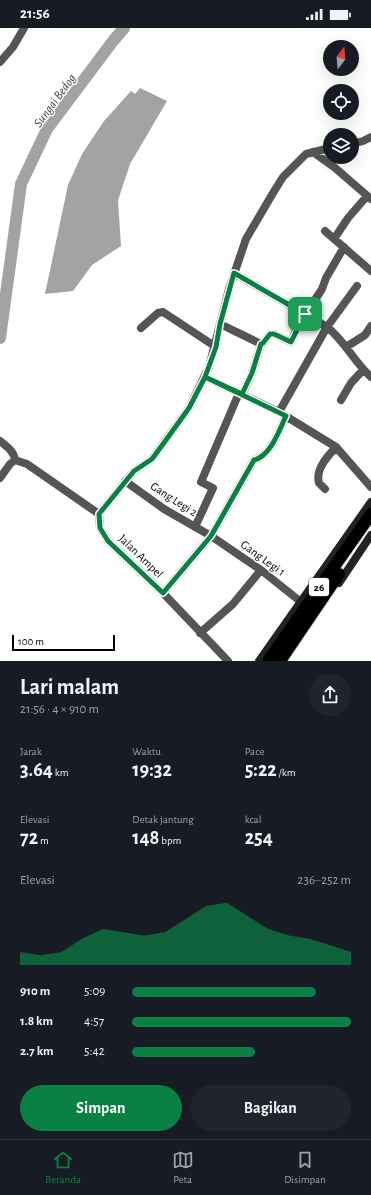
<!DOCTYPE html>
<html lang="id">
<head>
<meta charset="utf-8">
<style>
  :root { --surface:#171b24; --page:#20242c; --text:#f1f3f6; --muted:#9ea1a6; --line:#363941; --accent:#0b8043 }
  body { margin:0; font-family:"Alegreya Sans",sans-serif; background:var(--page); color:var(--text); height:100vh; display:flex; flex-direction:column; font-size:15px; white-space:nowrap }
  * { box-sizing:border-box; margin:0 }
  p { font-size:13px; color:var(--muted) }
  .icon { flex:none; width:22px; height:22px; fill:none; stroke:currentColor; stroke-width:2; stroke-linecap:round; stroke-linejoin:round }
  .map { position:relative; height:633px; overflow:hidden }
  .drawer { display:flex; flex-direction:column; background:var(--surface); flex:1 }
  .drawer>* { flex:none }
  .needle { width:26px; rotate:16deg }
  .buttons { position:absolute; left:323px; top:12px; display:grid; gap:8px }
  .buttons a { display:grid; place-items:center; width:36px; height:36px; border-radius:50%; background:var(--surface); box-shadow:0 4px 16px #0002; font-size:20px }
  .scale { position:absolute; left:12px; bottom:10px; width:103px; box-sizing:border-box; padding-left:4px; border:2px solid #000; border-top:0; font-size:11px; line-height:14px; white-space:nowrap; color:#000; -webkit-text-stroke:3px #fff; paint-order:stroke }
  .pin { position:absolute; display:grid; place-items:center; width:34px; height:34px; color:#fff; margin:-17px; border-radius:8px; box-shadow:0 2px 6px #0006 }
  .round { display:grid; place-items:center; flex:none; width:42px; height:42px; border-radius:21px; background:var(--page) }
  .headline { display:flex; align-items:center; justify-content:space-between; height:68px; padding:0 20px }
  h1 { font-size:22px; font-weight:600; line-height:30px }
  .stats { display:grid; grid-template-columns:repeat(3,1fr); gap:6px; height:68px; padding:4px 20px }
  .stats div { display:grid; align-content:center }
  .stats b { font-size:20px; font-weight:600 }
  .stats small { font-size:11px; font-weight:400 }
  .stats p { font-size:11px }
  .chart { height:112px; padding:8px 20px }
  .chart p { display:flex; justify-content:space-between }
  .chart svg { width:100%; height:72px; margin-top:4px; fill:var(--accent); opacity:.7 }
  .cta { display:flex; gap:8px; margin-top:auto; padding:8px 20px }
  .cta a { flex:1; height:46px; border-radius:24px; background:var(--accent); color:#fff; font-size:16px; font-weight:600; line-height:46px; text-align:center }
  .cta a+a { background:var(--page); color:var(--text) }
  ul { padding:0 20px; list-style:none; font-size:13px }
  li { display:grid; grid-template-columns:64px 48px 1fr; align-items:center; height:30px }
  li i { height:10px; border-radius:5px; background:var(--accent) }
  .status { display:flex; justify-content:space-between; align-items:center; height:28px; padding:0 20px; background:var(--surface); direction:ltr }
  .status svg { height:11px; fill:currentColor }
  .tab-bar { display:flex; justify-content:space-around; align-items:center; height:56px; border-top:1px solid var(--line); background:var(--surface); font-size:11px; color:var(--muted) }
  .tab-bar a { display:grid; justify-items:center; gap:2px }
  .tab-bar .current { color:var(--accent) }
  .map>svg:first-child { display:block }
  .water { fill:#a3a3a3 }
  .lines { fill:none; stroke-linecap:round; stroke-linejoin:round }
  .river { stroke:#a3a3a3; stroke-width:12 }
  .highway-casing { stroke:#dbdbdb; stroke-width:14 }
  .street { stroke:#555; stroke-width:8 }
  .secondary { stroke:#222; stroke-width:8 }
  .highway { stroke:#000; stroke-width:12 }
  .route-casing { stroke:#fff; stroke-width:8 }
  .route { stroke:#0b8043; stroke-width:5 }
  .labels { text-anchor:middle; stroke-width:3; stroke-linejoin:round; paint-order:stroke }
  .shield { fill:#fff; stroke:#4c4c4c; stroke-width:1 }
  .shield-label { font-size:11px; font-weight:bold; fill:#000 }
  .street-label { font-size:12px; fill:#000; stroke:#fff }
  .water-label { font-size:13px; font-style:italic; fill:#444; stroke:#fff }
</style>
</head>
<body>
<div class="status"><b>21:56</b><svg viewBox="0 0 49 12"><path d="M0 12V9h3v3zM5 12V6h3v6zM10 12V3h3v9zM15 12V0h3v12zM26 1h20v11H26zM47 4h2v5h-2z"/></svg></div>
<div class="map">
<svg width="371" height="633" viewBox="0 0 371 633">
  <rect width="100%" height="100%" fill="#fff"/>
  <path class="water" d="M 140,60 L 167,73 L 130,136 L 118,172 L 121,218 L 92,237 L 73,263 L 45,266 L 68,157 L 82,126 L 104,93 L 131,63 L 135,66 Z"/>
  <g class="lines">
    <path class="river" d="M 0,310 L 21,156 L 47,101 L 113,13 L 124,0"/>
    <defs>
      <path id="highway" d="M 268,633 L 371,486
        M 280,633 L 339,546"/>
    </defs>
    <use href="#highway" class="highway-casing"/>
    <path class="street" d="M 0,34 L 13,19 L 24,0
      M 352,116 L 363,113 L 371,109
      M 313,124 L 334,139 L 371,171
      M 325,203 L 371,243
      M 334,211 L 348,190 L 367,168
      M 234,245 L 327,299 C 345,313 354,334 371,349
      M 220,296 L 261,316 L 263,315 L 270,306 L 274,306 L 291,314 L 298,298 L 322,261 L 326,250 L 344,219
      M 141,300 L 158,285 L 163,284 L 216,319
      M 346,319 L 365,307 L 371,298
      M 205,349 L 279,384 L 336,419 L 371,459
      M 242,367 L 252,345 L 261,316
      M 341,372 L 351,355 L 363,342
      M 279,384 L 327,299 L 357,258
      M 0,413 C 6,418 14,423 15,432
      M 0,450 L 10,436 L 15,432 L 27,436 L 99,486
      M 125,453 L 164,481 L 211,508 L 261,542 L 301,574
      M 325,461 L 319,455 C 315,441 328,428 336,419
      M 99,486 L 134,443 L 152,431 L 189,380 L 209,339 L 229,261 L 246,211 L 273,165 L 283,149 L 306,126 L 330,120
      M 99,486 L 100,500 L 108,513 L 163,565 L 228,633
      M 195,499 L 213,460 L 201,454 L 239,365
      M 163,565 L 211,508 L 254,432 C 271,428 279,402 286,388
      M 200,605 L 233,576 L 261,542"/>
    <path class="secondary" d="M 339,555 L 371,507
      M 259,633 L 371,474"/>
    <use href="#highway" class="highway"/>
  </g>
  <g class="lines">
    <defs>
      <path id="route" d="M 305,286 L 291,314 L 274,306 L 270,306 L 263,315 L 261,316 L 252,345 L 242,366 L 205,349 L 189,380 L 166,412 L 152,431 L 134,443 L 99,486 L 100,500 L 108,513 L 163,565 L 211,508 L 254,432 C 271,428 279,402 286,388 L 205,349 L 216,319 L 220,296 L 234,245 L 305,286"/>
    </defs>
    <use href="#route" class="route-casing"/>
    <use href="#route" class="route"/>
  </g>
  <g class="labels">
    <rect class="shield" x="309" y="550" width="20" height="18" rx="3"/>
    <g class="shield-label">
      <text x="319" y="563">26</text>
    </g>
    <g class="street-label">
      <text transform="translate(174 471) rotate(33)" y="4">Gang Legi 2</text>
      <text transform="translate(141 528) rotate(44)" y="4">Jalan Ampel</text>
      <text transform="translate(263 530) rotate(36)" y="4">Gang Legi 1</text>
    </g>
    <g class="water-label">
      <text transform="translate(54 72) rotate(-54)" y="5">Sungai Bedog</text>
    </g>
  </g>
</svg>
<div class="buttons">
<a><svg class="needle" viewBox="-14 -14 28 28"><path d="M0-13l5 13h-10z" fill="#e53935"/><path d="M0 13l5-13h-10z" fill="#9ea1a6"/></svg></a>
<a><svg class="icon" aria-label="locate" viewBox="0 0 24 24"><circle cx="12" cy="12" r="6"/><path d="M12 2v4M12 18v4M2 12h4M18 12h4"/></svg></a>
<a><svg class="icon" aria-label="layers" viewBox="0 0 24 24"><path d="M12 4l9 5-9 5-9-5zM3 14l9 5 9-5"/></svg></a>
</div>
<div class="scale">100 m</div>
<div class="pin" style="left:305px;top:286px;background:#1e9e55"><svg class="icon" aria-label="arrive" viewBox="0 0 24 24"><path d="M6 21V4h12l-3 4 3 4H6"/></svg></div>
</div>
<section class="drawer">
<div class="headline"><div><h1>Lari malam</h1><p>21:56 · 4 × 910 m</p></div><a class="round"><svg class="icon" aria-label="share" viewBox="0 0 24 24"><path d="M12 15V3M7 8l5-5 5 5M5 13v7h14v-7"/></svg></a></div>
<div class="stats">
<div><p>Jarak</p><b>3.64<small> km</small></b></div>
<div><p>Waktu</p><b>19:32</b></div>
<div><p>Pace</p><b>5:22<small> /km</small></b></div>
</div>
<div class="stats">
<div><p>Elevasi</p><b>72<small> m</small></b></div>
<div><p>Detak jantung</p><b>148<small> bpm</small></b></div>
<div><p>kcal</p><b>254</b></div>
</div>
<div class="chart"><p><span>Elevasi</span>236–252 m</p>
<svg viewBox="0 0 160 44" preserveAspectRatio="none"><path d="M0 44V36L10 38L20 36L30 28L40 22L50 24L60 26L70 24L80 16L90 8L100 6L110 14L120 22L130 26L140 28L150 32L160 36V44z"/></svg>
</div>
<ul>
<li><b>910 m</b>5:09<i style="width:84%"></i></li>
<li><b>1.8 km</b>4:57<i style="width:100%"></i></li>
<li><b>2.7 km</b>5:42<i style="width:56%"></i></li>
</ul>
<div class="cta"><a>Simpan</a><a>Bagikan</a></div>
</section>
<nav class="tab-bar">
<a class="current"><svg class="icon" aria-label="home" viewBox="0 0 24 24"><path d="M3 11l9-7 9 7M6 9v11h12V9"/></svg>Beranda</a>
<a><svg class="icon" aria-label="map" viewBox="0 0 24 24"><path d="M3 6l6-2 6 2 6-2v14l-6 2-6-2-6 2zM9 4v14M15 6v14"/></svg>Peta</a>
<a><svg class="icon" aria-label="saved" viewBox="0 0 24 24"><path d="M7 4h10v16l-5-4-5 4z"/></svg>Disimpan</a>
</nav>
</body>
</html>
